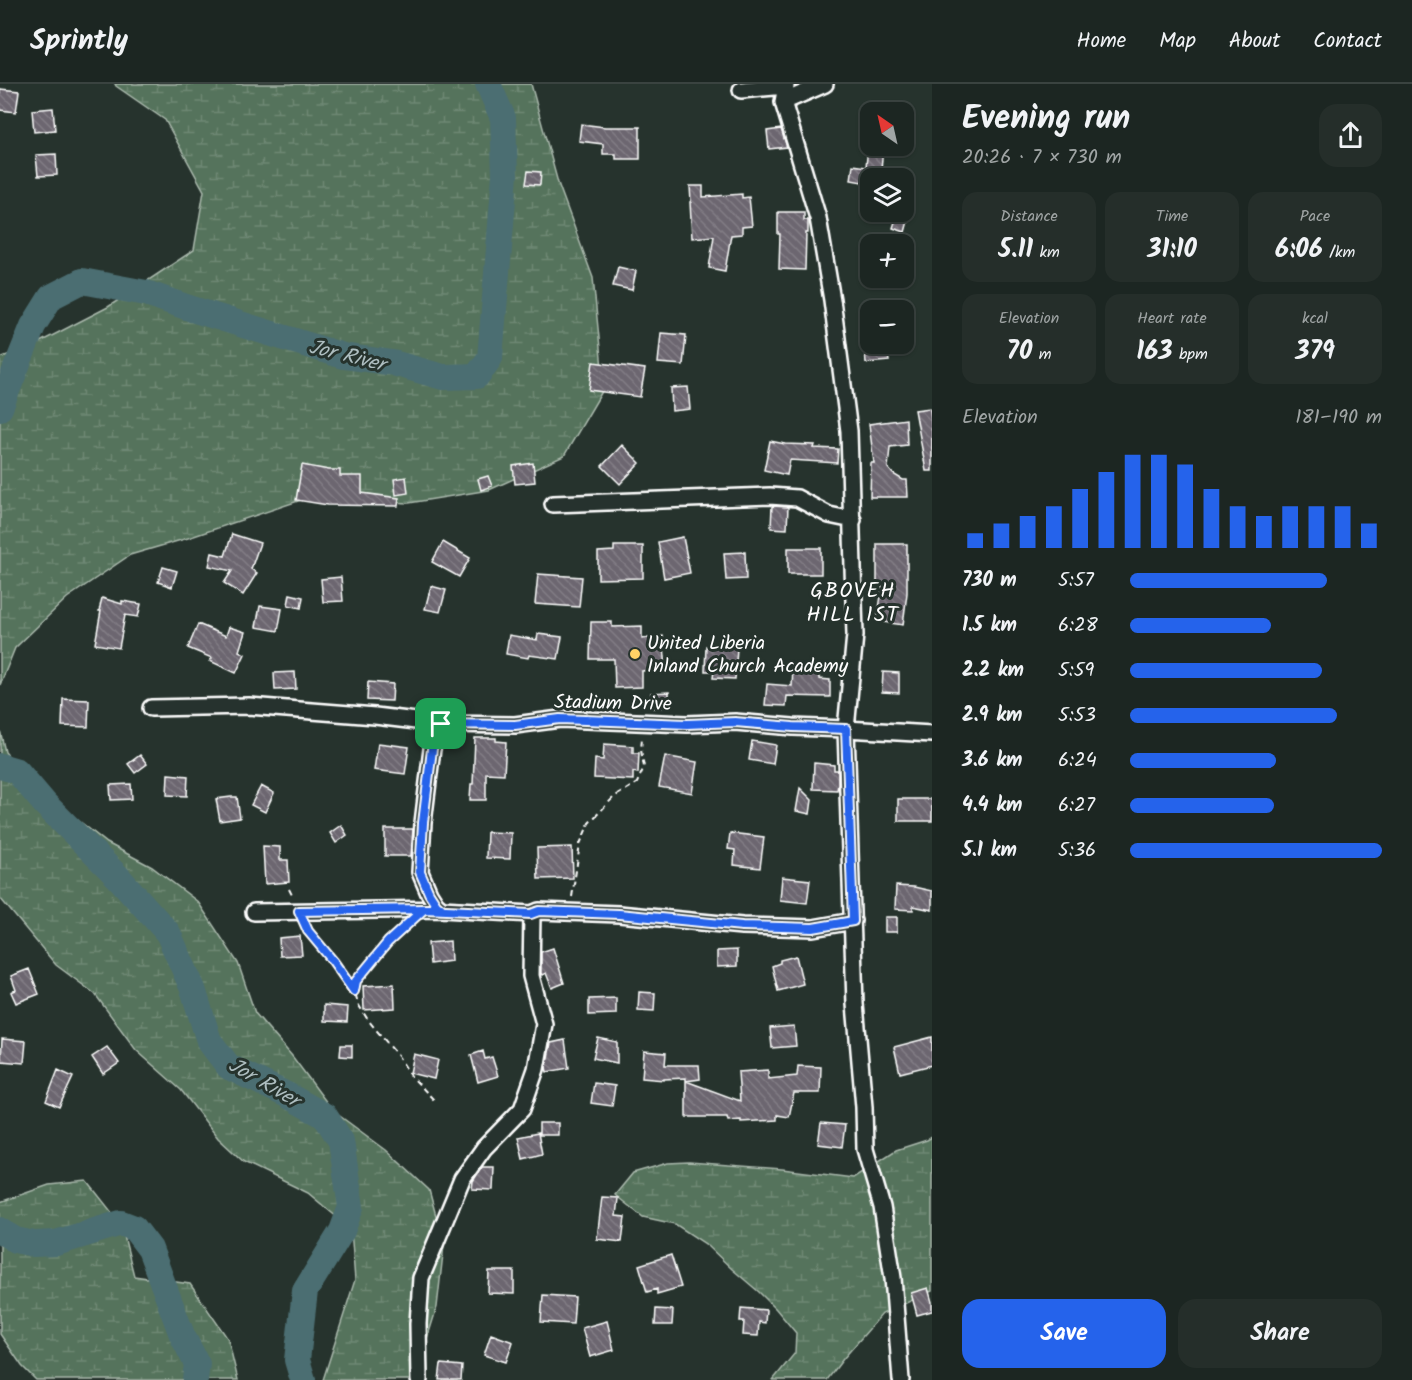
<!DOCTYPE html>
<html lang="en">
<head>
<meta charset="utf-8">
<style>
  :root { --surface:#1c2622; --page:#252e2a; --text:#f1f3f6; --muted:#a0a5a5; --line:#3a4340; --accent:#2563eb }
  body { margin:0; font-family:Kalam,sans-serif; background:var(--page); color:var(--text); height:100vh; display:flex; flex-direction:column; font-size:22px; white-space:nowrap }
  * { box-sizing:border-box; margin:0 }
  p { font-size:20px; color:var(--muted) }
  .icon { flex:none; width:33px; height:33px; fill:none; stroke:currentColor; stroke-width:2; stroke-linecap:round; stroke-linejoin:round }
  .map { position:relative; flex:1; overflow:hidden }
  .sheet { display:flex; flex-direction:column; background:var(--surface); width:480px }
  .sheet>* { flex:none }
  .needle { width:39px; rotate:326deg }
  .controls { position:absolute; left:860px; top:18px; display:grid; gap:12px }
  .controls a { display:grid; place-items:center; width:54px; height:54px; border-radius:12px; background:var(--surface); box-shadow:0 2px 4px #0004,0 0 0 2px var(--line); font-size:30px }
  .pin { position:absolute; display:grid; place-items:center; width:51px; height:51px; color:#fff; margin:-26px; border-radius:12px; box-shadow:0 3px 9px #0006 }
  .round { display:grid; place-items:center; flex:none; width:63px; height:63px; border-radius:18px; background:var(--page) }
  .overview { display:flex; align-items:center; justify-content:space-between; height:102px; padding:0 30px }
  h1 { font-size:33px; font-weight:600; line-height:45px }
  .figures { display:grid; grid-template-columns:repeat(3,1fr); gap:9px; height:102px; padding:6px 30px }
  .figures div { display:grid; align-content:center; border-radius:15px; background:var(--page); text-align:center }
  .figures b { font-size:26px; font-weight:600 }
  .figures small { font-size:16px; font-weight:400 }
  .figures p { font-size:16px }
  .chart { height:168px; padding:12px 30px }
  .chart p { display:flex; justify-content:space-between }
  .chart svg { width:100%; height:108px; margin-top:6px; stroke:var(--accent); stroke-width:6 }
  .cta { display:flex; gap:12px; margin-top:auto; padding:12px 30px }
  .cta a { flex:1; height:69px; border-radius:18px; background:var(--accent); color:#fff; font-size:24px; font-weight:600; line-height:69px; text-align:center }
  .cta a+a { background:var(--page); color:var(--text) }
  ul { padding:0 30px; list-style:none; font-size:20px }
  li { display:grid; grid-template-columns:96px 72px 1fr; align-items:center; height:45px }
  li i { height:15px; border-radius:8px; background:var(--accent) }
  header { display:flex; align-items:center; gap:36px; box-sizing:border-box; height:84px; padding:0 30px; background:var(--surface); border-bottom:2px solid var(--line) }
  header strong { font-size:28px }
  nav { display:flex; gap:33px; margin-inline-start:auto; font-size:21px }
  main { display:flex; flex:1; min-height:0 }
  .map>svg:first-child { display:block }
  .wetland { fill:url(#wetland-marsh); stroke:#aab9ad; stroke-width:1.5 }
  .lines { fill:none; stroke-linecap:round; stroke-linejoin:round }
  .river { stroke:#4c6e72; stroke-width:26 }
  .building { fill:url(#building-back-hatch); stroke:#fff; stroke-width:1.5 }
  .minor-casing { stroke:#fff; stroke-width:20 }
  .path { stroke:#fff; stroke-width:2; stroke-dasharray:6 4.5; stroke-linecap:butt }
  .minor { stroke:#26332d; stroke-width:15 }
  .route-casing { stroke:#fff; stroke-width:12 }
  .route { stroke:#2563eb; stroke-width:8 }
  .poi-dot { fill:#ffd166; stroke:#26332d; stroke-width:2 }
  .labels { text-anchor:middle; stroke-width:6; stroke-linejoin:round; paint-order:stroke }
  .poi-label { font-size:20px; fill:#fff; stroke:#26332d; text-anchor:start }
  .street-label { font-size:20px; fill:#fff; stroke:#26332d }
  .water-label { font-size:21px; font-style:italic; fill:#aebec0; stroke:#26332d }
  .neighbourhood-label { font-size:21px; letter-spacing:1.5px; fill:#fff; stroke:#26332d }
</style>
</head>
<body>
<header>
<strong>Sprintly</strong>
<nav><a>Home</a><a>Map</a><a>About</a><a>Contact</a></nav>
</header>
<main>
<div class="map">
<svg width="932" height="1296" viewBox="0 0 932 1296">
  <defs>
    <pattern id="wetland-marsh" width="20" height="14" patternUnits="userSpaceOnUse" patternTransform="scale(1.5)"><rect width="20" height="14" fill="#55735b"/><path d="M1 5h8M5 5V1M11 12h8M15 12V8" fill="none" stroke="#6e8874"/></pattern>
    <pattern id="building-back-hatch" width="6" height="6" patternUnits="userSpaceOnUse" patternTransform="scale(1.5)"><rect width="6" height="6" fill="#6c666f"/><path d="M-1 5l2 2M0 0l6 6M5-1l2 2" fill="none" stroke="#827d85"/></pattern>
  </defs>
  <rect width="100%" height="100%" fill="#26332d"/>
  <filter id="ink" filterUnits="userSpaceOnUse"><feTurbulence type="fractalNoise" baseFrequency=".0167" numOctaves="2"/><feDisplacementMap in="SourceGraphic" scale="12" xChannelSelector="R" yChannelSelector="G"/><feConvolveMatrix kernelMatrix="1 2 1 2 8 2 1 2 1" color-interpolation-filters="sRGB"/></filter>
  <g filter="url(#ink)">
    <path class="wetland" d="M 115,0 L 531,0 L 558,99 L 593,194 L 604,304 L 564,372 L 489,406 L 409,419 L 307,414 L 188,454 L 130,471 L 67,514 L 15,564 L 0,601 L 0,274 L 40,258 L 108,223 L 194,166 L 204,107 L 165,36 L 116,2 Z
      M 0,646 L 5,668 L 35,702 L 107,759 L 152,783 L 198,818 L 238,879 L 255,929 L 292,972 L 333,1027 L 386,1066 L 429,1106 L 444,1161 L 437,1223 L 414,1296 L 323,1296 L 355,1196 L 351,1145 L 308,1109 L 244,1078 L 218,1054 L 181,1006 L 136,966 L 95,910 L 56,881 L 0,814 Z
      M 932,1053 L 932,1207 L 882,1230 L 843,1275 L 827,1296 L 773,1296 L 795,1269 L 796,1249 L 776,1225 L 759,1208 L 732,1185 L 707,1161 L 675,1140 L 643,1133 L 615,1111 L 633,1089 L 668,1079 L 689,1078 L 782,1085 L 853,1094 L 896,1066 L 927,1056 Z
      M 87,1097 L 121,1140 L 134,1192 L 190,1200 L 228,1255 L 238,1296 L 36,1296 L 22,1282 L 0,1250 L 0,1118 L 49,1101 Z"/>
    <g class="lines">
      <path class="river" d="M 0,324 L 33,242 L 51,213 L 82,197 L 146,209 L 192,225 L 343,272 L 393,279 L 443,293 L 477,292 L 490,274 L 505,91 L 503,34 L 488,0
        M 0,682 L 17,687 L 45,720 L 119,794 L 168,849 L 193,905 L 209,957 L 229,983 L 287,1011 L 325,1032 L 341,1057 L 351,1123 L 342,1147 L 305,1207 L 297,1276 L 303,1296
        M 0,1146 L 15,1156 L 34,1160 L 56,1159 L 121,1139 L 134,1144 L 150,1165 L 182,1251 L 197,1280 L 195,1296"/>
    </g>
    <path class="building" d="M 0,5 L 19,7 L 16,28 L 0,26 Z
      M 53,24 L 55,46 L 34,48 L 32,26 Z
      M 581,40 L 605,43 L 640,43 L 640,75 L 616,75 L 616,70 L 603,70 L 603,60 L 579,57 Z
      M 781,45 L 787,63 L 769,65 L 767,47 Z
      M 868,62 L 883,62 L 881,86 L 894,88 L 894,94 L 863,94 L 862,98 L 851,96 L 853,81 L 866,83 Z
      M 56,70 L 57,91 L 38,92 L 36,71 Z
      M 528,87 L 541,88 L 540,101 L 526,100 Z
      M 690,102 L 703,102 L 703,113 L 742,110 L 742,114 L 749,113 L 752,142 L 742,143 L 742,150 L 731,151 L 725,187 L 709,184 L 714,152 L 692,154 L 690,118 L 691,118 Z
      M 778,128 L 804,128 L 804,136 L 808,136 L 808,149 L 806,149 L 805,186 L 779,185 L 780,150 L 778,150 Z
      M 898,128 L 910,130 L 905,148 L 893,144 Z
      M 618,183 L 636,187 L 632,206 L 613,202 Z
      M 661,249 L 686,251 L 683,281 L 658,279 Z
      M 870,260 L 886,260 L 889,277 L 866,279 L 865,265 L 871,264 Z
      M 593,278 L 645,285 L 640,313 L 589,306 Z
      M 688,303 L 690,325 L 672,327 L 671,304 Z
      M 930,324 L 932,350 L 932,387 L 926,387 L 915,326 Z
      M 906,335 L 907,361 L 890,363 L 888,384 L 893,390 L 903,396 L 907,396 L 908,413 L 870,413 L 871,379 L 874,379 L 869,340 Z
      M 770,357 L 785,360 L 815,361 L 814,364 L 838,365 L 837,379 L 790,376 L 787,391 L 764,386 Z
      M 622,361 L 640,379 L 620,400 L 602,382 Z
      M 533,379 L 535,398 L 515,400 L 513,382 Z
      M 302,381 L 329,386 L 340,386 L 340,392 L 362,392 L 362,409 L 399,414 L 398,422 L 328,421 L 296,416 Z
      M 488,392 L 492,402 L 481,406 L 478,395 Z
      M 406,393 L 408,409 L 396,411 L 394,395 Z
      M 772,422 L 788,423 L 787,445 L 771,444 Z
      M 232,450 L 260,459 L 251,485 L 257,489 L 243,511 L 224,499 L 232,487 L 209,482 L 212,469 L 225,472 Z
      M 683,453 L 690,489 L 664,494 L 658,458 Z
      M 443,458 L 470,474 L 459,493 L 432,478 Z
      M 877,460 L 907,460 L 907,509 L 903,541 L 877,537 L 883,499 L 877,499 Z
      M 614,462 L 643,462 L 643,494 L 598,495 L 598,468 L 614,467 Z
      M 788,464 L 821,464 L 821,490 L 788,490 Z
      M 745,468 L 746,495 L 726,496 L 724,469 Z
      M 163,483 L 177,487 L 172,503 L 158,498 Z
      M 538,490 L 582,493 L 579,523 L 535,520 Z
      M 341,493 L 343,517 L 323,518 L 321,495 Z
      M 431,502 L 446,506 L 440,528 L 425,525 Z
      M 290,510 L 303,513 L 301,524 L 288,521 Z
      M 102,514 L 122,520 L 122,517 L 141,520 L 138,533 L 125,531 L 119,564 L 95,560 L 101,527 L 99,527 Z
      M 260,522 L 282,525 L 278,547 L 256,543 Z
      M 591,538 L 612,538 L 612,543 L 642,542 L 642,555 L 663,552 L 666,584 L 642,587 L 642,603 L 615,604 L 614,575 L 590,575 Z
      M 198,540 L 226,552 L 229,543 L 245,548 L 239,567 L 245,570 L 236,589 L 210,577 L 212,574 L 188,564 Z
      M 538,550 L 562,553 L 558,575 L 529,571 L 528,574 L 506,570 L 509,551 L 537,556 Z
      M 706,562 L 737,563 L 735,595 L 713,594 L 714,587 L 705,587 Z
      M 793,584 L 819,585 L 819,595 L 830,596 L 830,613 L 787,612 L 786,622 L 765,621 L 767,600 L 792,602 Z
      M 295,588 L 296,605 L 275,606 L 274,589 Z
      M 883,588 L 899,589 L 899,609 L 882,608 Z
      M 368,598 L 393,600 L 392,617 L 367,616 Z
      M 669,608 L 669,623 L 652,624 L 651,609 Z
      M 63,615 L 89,616 L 88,643 L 62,642 Z
      M 475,654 L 496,654 L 496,657 L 506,658 L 504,690 L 486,689 L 486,716 L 470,716 L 471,700 L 473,700 Z
      M 752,657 L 776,661 L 773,680 L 749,676 Z
      M 378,659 L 409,663 L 405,690 L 374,686 Z
      M 604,660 L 633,662 L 633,669 L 639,669 L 638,689 L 633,688 L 633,696 L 594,694 L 595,675 L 603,676 Z
      M 140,671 L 147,680 L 135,689 L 128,680 Z
      M 665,672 L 697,678 L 692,709 L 659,703 Z
      M 814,679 L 834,681 L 834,686 L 838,686 L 838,700 L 837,706 L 813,705 Z
      M 168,690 L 188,692 L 187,712 L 167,711 Z
      M 131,700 L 132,715 L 111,716 L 110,701 Z
      M 261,702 L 274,709 L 265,728 L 251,721 Z
      M 800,704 L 812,716 L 810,730 L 796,727 Z
      M 231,713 L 237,713 L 240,734 L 220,737 L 216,715 Z
      M 898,715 L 932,715 L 932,737 L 898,737 Z
      M 341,741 L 347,751 L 336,759 L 330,749 Z
      M 385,745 L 413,745 L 411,772 L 385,772 Z
      M 487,748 L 511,749 L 510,775 L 486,774 Z
      M 730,749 L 764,753 L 760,784 L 734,781 L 735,766 L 728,765 Z
      M 263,762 L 280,763 L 280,776 L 288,776 L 289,798 L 265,800 Z
      M 572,763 L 573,794 L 538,795 L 537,764 Z
      M 782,793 L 810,796 L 807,819 L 780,816 Z
      M 896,802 L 914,803 L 932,807 L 932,826 L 913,822 L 913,826 L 895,825 Z
      M 885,833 L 897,833 L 897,848 L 885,848 Z
      M 300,852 L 302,871 L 280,872 L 279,854 Z
      M 450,857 L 451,877 L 430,880 L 428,859 Z
      M 553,864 L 564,899 L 552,904 L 546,889 L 542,891 L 541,889 L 541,868 Z
      M 737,866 L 737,882 L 717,883 L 717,867 Z
      M 796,872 L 803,900 L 778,907 L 772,882 L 780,879 L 780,876 Z
      M 29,885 L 39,910 L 16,919 L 11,908 L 16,906 L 11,892 Z
      M 394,900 L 395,924 L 364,926 L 363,902 Z
      M 639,908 L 655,909 L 654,927 L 638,926 Z
      M 616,914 L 616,930 L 589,931 L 589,915 Z
      M 324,921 L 348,923 L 347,938 L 324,937 Z
      M 794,942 L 796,962 L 772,964 L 770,944 Z
      M 932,953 L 932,981 L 900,989 L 894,963 Z
      M 598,954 L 617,958 L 617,979 L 593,974 Z
      M 2,955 L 26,957 L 24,979 L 1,977 Z
      M 565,956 L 569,984 L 547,988 L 546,983 L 551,959 Z
      M 341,961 L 352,961 L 352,973 L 340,972 Z
      M 107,963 L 119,979 L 103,990 L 92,973 Z
      M 483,967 L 485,975 L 492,973 L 498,992 L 478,998 L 471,971 Z
      M 644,967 L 666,969 L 665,981 L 699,981 L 700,995 L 686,997 L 740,1017 L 738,988 L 768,986 L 768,995 L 797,992 L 798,982 L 821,983 L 820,1009 L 794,1009 L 789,1033 L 777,1031 L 777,1036 L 741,1038 L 741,1036 L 728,1037 L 727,1033 L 686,1033 L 686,994 L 664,995 L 664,996 L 642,994 Z
      M 414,970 L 438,976 L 434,995 L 410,989 Z
      M 58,986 L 73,993 L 59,1023 L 46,1017 Z
      M 594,999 L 615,1002 L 612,1022 L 591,1019 Z
      M 539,1039 L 558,1039 L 558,1051 L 539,1051 Z
      M 821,1039 L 845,1041 L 842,1063 L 818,1060 Z
      M 538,1049 L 542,1070 L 523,1075 L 518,1053 Z
      M 482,1083 L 494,1083 L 493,1106 L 472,1105 L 473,1097 Z
      M 602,1113 L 618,1114 L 616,1132 L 625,1133 L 622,1158 L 597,1155 Z
      M 671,1171 L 681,1203 L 657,1210 L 657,1205 L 647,1208 L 639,1181 Z
      M 489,1187 L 514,1187 L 514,1210 L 488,1209 Z
      M 928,1204 L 932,1218 L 932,1227 L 917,1231 L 911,1209 Z
      M 543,1211 L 575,1213 L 573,1240 L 541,1238 Z
      M 741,1224 L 766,1226 L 765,1239 L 759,1238 L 758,1252 L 743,1251 L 744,1237 L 740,1237 Z
      M 656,1225 L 673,1226 L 672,1241 L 655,1241 Z
      M 607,1237 L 614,1266 L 590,1273 L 582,1244 Z
      M 491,1250 L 513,1258 L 506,1278 L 484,1271 Z
      M 441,1280 L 462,1282 L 461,1296 L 439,1296 Z"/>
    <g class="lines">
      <defs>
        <path id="minor" d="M 741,6 L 786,2 L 783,18 L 825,0
          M 783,18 L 818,134 L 832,216 L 849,347 L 855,551 L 846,645 L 855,920 L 864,1023 L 865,1065 L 882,1123 L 893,1194 L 901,1296
          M 553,420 L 770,412 L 797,414 L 829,431 L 853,436
          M 151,624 L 249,622 L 375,632 L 441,640 L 515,641 L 560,635 L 687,640 L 735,638 L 793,643 L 846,645 L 932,650
          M 441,640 L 432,665 L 423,739 L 420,788 L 429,809 L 436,820 L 442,825 L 532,830 L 539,827 L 619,830 L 742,842 L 813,844 L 853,837
          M 254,828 L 442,825
          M 419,1296 L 418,1240 L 421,1194 L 462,1095 L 484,1064 L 522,1025 L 536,985 L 544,940 L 531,892 L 532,830"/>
      </defs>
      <use href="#minor" class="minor-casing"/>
      <path class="path" d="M 289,805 L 293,813
        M 572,813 L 580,760 L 589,739 L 614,713 L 637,699 L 644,683 L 641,666 L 642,654
        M 306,843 L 355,908 L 358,920 L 368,936 L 398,972 L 411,992 L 434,1016
        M 354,907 L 356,897 L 388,858 L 408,840"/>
      <use href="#minor" class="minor"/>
    </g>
  </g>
  <g class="lines" filter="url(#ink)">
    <defs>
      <path id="route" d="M 441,640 L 432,665 L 423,739 L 420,788 L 429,809 L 436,820 L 442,825 L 424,825 L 388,858 L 356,897 L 354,907 L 333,877 L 308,847 L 299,827 L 424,825 L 531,830 L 539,827 L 619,830 L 742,842 L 782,843 L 813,844 L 853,837 L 846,645 L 793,643 L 735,638 L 687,640 L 560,635 L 515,641 L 441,640"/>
    </defs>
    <use href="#route" class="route-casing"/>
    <use href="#route" class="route"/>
  </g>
  <circle class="poi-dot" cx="635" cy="570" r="6"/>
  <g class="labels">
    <g class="poi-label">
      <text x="647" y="565">United Liberia<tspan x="647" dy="23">Inland Church Academy</tspan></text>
    </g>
    <g class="street-label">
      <text transform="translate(613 618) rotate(1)" y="7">Stadium Drive</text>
    </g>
    <g class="water-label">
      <text transform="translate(347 271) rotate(14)" y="7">Jor River</text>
      <text transform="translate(264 998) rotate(30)" y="7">Jor River</text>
    </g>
    <g class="neighbourhood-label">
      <text x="853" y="513">GBOVEH<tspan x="853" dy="24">HILL 1ST</tspan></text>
    </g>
  </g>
</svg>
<div class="controls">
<a><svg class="needle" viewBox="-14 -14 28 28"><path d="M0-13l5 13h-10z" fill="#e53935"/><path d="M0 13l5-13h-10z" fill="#a0a5a5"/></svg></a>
<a><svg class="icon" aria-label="layers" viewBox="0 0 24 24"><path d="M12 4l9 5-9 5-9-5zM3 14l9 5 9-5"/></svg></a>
<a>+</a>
<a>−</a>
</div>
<div class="pin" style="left:441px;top:640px;background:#1e9e55"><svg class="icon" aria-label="arrive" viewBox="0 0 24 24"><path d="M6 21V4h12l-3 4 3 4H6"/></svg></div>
</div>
<section class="sheet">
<div class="overview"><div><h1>Evening run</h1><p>20:26 · 7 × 730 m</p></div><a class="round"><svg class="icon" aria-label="share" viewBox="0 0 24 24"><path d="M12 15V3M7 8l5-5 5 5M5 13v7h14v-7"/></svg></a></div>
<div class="figures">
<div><p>Distance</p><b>5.11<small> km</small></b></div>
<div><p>Time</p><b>31:10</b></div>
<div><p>Pace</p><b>6:06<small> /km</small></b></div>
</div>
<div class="figures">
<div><p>Elevation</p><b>70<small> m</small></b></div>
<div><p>Heart rate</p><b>163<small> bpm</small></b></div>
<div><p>kcal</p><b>379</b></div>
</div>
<div class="chart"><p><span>Elevation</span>181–190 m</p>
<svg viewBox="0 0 160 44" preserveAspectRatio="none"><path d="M5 44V38M15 44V34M25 44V31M35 44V27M45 44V20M55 44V13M65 44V6M75 44V6M85 44V10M95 44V20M105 44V27M115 44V31M125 44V27M135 44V27M145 44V27M155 44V34"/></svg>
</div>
<ul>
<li><b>730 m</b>5:57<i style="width:78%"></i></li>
<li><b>1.5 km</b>6:28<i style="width:56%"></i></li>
<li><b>2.2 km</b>5:59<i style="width:76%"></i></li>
<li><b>2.9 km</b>5:53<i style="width:82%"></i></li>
<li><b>3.6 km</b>6:24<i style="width:58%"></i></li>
<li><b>4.4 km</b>6:27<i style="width:57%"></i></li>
<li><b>5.1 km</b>5:36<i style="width:100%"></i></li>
</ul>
<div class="cta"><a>Save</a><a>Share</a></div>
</section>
</main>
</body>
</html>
